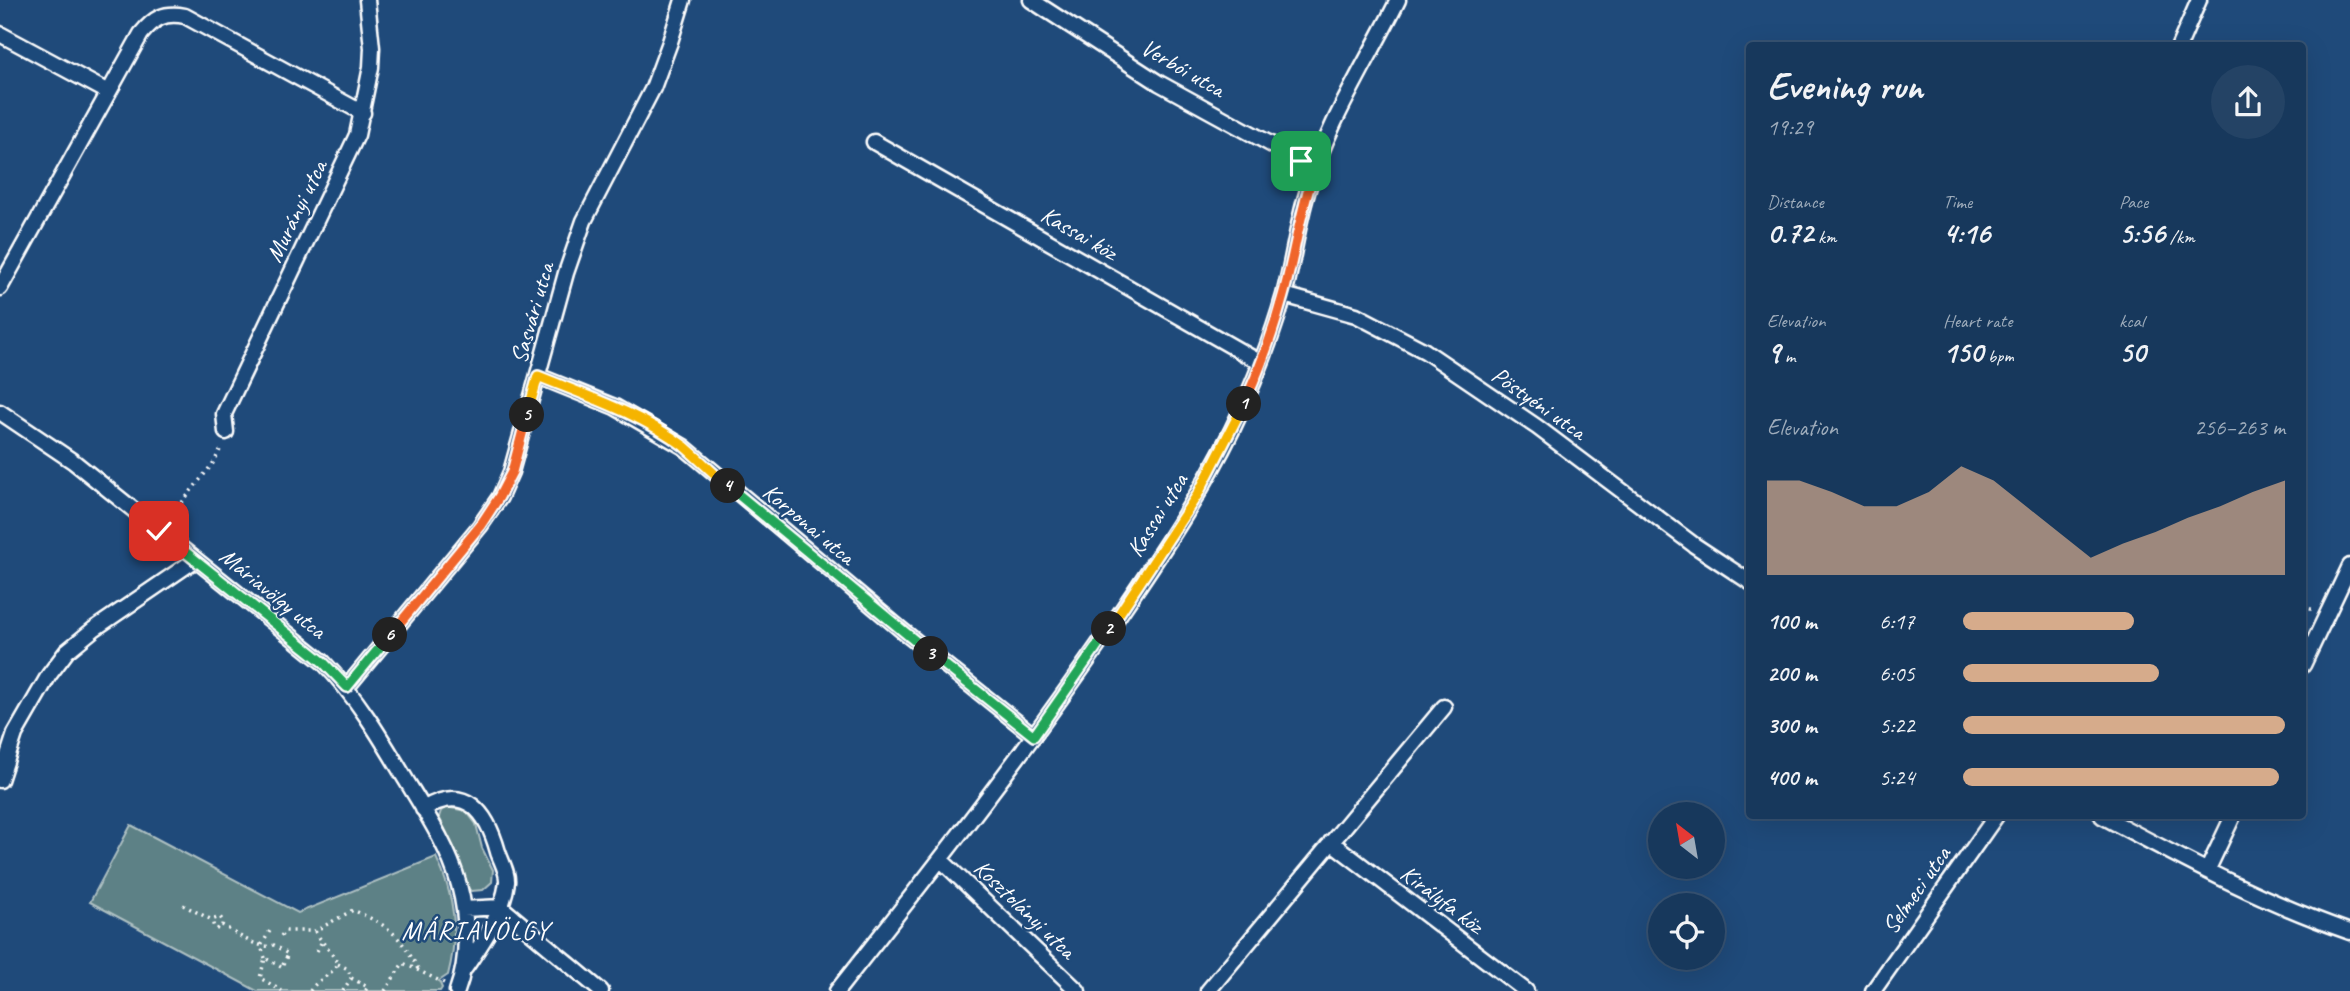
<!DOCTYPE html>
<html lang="en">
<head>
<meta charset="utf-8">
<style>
  :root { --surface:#17385c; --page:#244365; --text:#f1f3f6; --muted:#9eacbb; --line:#365272; --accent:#d6ab8b }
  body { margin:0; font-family:Caveat,sans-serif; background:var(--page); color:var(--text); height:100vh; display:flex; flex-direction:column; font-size:26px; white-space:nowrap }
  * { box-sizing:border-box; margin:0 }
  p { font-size:23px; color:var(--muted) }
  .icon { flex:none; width:38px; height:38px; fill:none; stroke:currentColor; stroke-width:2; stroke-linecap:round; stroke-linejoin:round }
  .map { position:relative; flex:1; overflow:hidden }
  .drawer { position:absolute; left:1746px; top:42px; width:560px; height:777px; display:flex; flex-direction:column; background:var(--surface); border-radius:7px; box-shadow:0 7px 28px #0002,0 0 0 2px var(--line) }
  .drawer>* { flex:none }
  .needle { width:46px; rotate:329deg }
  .fabs { position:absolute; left:1648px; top:802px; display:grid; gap:14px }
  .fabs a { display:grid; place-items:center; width:77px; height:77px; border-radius:50%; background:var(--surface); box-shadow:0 7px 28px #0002,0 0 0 2px var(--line); font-size:35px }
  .pin { position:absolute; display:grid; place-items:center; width:60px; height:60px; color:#fff; margin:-30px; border-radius:14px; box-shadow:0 4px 10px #0006 }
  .km { position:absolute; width:35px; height:35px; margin:-18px; border-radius:50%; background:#222; color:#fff; font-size:19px; line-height:35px; text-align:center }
  .round { display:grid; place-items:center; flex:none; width:74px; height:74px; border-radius:37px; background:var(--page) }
  .headline { display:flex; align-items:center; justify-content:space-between; height:119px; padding:0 21px }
  h1 { font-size:38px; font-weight:700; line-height:52px }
  .figures { display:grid; grid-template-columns:repeat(3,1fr); gap:10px; height:119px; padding:7px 21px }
  .figures div { display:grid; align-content:center }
  .figures b { font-size:30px; font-weight:700 }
  .figures small { font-size:19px; font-weight:400 }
  .figures p { font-size:19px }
  .chart { height:196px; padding:14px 21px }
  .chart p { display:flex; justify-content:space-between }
  .chart svg { width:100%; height:126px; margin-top:7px; fill:var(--accent); opacity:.7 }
  ul { padding:0 21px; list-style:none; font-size:23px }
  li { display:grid; grid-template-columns:112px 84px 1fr; align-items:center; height:52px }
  li i { height:18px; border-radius:9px; background:var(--accent) }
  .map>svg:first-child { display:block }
  .green { fill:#5d8186; stroke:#aec0c2; stroke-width:2 }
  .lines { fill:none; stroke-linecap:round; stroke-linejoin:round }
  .minor-casing { stroke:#fff; stroke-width:19 }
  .path { stroke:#fff; stroke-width:3.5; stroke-dasharray:2 5; stroke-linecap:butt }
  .minor { stroke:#1f4a7a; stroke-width:14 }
  .split-1-casing { stroke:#fff; stroke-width:14 }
  .split-2-casing { stroke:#fff; stroke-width:14 }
  .split-3-casing { stroke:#fff; stroke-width:14 }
  .split-4-casing { stroke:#fff; stroke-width:14 }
  .split-5-casing { stroke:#fff; stroke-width:14 }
  .split-6-casing { stroke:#fff; stroke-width:14 }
  .split-7-casing { stroke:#fff; stroke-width:14 }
  .split-1 { stroke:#f0652b; stroke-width:9 }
  .split-2 { stroke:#f5b400; stroke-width:9 }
  .split-3 { stroke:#22a559; stroke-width:9 }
  .split-4 { stroke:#22a559; stroke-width:9 }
  .split-5 { stroke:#f5b400; stroke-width:9 }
  .split-6 { stroke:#f0652b; stroke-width:9 }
  .split-7 { stroke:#22a559; stroke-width:9 }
  .labels { text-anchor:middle; stroke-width:5; stroke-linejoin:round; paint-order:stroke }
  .street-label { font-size:24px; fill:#fff; stroke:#1f4a7a }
  .neighbourhood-label { font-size:26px; letter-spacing:2px; fill:#fff; stroke:#1f4a7a }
</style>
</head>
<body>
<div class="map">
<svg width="2350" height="991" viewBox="0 0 2350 991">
  <rect width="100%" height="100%" fill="#1f4a7a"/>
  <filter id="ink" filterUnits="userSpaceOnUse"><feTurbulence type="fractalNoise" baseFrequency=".0143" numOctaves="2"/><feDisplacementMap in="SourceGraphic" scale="14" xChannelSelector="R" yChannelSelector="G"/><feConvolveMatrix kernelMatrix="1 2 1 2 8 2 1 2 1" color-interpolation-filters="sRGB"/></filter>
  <g filter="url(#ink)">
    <path class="green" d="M 446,807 L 466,811 L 476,824 L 482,848 L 493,870 L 492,882 L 483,890 L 471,891 L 466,886 L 460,860 L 439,817 L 441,811 Z
      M 131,825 L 298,913 L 436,857 C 455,896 459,933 448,975 L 439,981 L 442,988 L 440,991 L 257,991 L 90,902 Z"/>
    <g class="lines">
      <defs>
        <path id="minor" d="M 1031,0 L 1159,83 L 1316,169
          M 0,34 L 108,92
          M 2179,46 L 2199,0
          M 874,142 L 1261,363
          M 0,288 L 141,34 C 154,18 164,12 185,16 L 363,113
          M 1284,295 L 1356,315 L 1425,351 L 1537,427 L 1694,545 L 1750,582
          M 538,376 L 615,407 L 684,447 L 904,632 L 1034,736
          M 0,412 L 74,462 L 323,662 C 357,697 381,738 406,780 C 426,813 449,848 459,885 C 468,918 469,959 457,991
          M 226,432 L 224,414 L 357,135 L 371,67 L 372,48 L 367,0
          M 2303,665 L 2350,566
          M 347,687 L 480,526 L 500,497 L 511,472 L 566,273 L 584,221 L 653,88 L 670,42 L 683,0
          M 0,780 L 15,734 L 49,675 L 67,651 L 94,629 L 195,560
          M 423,809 C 466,783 487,812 498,852 C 501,861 508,873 507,882 C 503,914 482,943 465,968
          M 2102,816 C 2185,860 2260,901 2350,932
          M 1331,842 L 1526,991
          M 941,860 L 1078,991
          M 2207,871 L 2233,816
          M 501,907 L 601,991
          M 464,909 L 501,907
          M 837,991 C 935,867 1032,743 1121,612 C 1161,553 1201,494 1232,430 C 1253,386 1271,341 1284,295 C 1293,261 1297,226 1307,193 C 1326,125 1367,63 1398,0
          M 1208,991 L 1444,707
          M 1873,991 L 1996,816"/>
      </defs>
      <use href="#minor" class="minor-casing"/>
      <path class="path" d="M 169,519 L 214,462 L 222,446
        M 2303,607 L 2315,610
        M 183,905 L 212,920 L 220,917 L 223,921 L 222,925 L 219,929 L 214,928 L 212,920
        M 222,925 C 236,933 259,951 274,945 L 288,954 L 282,967
        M 281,936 L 285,931 L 315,931 L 353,910 C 390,927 398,932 418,969
        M 317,951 L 321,943
        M 265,958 L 261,946 L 271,929
        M 338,964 L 348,969 L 351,978 L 368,987 L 365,991
        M 281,967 L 265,958 L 260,978 L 282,991
        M 310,991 C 317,979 331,976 338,964 C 331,951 322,943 315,931
        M 343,991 L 351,978
        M 385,991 L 403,963 L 444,983"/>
      <use href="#minor" class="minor"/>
    </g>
  </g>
  <g class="lines" filter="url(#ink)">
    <defs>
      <path id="split-1" d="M 1244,404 C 1260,369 1273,333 1283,296 C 1295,254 1300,210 1315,169 L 1301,161"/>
      <path id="split-2" d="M 1109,629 L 1198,494 L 1244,404"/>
      <path id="split-3" d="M 931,654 L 1034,736 L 1109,629"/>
      <path id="split-4" d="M 728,486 L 931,654"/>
      <path id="split-5" d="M 527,415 L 538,376 C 587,396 641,414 684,446 C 699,459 713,473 728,486"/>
      <path id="split-6" d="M 390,635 L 480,526 L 499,497 L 512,472 L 527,415"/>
      <path id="split-7" d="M 159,531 L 323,662 L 347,687 L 390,635"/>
    </defs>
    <use href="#split-1" class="split-1-casing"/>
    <use href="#split-2" class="split-2-casing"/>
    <use href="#split-3" class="split-3-casing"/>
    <use href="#split-4" class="split-4-casing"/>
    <use href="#split-5" class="split-5-casing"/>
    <use href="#split-6" class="split-6-casing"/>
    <use href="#split-7" class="split-7-casing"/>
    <use href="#split-1" class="split-1"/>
    <use href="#split-2" class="split-2"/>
    <use href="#split-3" class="split-3"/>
    <use href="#split-4" class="split-4"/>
    <use href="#split-5" class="split-5"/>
    <use href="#split-6" class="split-6"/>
    <use href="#split-7" class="split-7"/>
  </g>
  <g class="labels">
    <g class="street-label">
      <text transform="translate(1183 68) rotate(30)" y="8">Verbói utca</text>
      <text transform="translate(296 211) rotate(-64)" y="8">Murányi utca</text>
      <text transform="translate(1079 233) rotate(30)" y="8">Kassai köz</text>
      <text transform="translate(532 313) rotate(-74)" y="8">Sasvári utca</text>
      <text transform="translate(1539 403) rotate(35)" y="8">Pöstyéni utca</text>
      <text transform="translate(1157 515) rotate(-58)" y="8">Kassai utca</text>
      <text transform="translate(809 524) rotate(40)" y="8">Korponai utca</text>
      <text transform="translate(273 593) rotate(39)" y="8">Máriavölgy utca</text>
      <text transform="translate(1916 890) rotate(-55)" y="8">Selmeci utca</text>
      <text transform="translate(1442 899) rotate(37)" y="8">Királyfa köz</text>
      <text transform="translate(1025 909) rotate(44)" y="8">Kosztolányi utca</text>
    </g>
    <g class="neighbourhood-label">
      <text x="476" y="939">MÁRIAVÖLGY</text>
    </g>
  </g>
</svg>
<div class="fabs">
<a><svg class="needle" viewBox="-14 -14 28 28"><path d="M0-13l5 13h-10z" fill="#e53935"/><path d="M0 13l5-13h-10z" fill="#9eacbb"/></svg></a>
<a><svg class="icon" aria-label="locate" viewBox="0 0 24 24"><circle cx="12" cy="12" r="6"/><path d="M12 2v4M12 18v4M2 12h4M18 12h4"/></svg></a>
</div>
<div class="pin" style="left:1301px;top:161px;background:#1e9e55"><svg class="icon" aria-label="arrive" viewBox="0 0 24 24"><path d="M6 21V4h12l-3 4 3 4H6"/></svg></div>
<div class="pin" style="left:159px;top:531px;background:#d93025"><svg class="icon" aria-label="check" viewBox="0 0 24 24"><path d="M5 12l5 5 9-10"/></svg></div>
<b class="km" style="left:1244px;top:404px">1</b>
<b class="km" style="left:1109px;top:629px">2</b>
<b class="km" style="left:931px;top:654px">3</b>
<b class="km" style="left:728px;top:486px">4</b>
<b class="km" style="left:527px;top:415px">5</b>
<b class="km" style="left:390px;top:635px">6</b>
<section class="drawer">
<div class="headline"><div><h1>Evening run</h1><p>19:29</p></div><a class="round"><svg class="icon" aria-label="share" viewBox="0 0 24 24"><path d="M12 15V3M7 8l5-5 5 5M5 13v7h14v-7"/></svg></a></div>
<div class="figures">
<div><p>Distance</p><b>0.72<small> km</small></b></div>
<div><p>Time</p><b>4:16</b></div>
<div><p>Pace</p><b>5:56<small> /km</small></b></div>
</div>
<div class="figures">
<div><p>Elevation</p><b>9<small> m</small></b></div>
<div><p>Heart rate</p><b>150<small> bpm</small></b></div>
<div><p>kcal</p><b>50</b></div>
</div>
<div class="chart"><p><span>Elevation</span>256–263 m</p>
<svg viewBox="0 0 160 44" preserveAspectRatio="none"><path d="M0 44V11L10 11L20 15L30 20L40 20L50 15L60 6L70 11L80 20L90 29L100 38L110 33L120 29L130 24L140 20L150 15L160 11V44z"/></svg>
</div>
<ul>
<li><b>100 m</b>6:17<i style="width:53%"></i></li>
<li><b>200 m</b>6:05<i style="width:61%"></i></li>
<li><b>300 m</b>5:22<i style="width:100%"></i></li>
<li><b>400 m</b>5:24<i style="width:98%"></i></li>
</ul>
</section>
</div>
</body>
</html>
